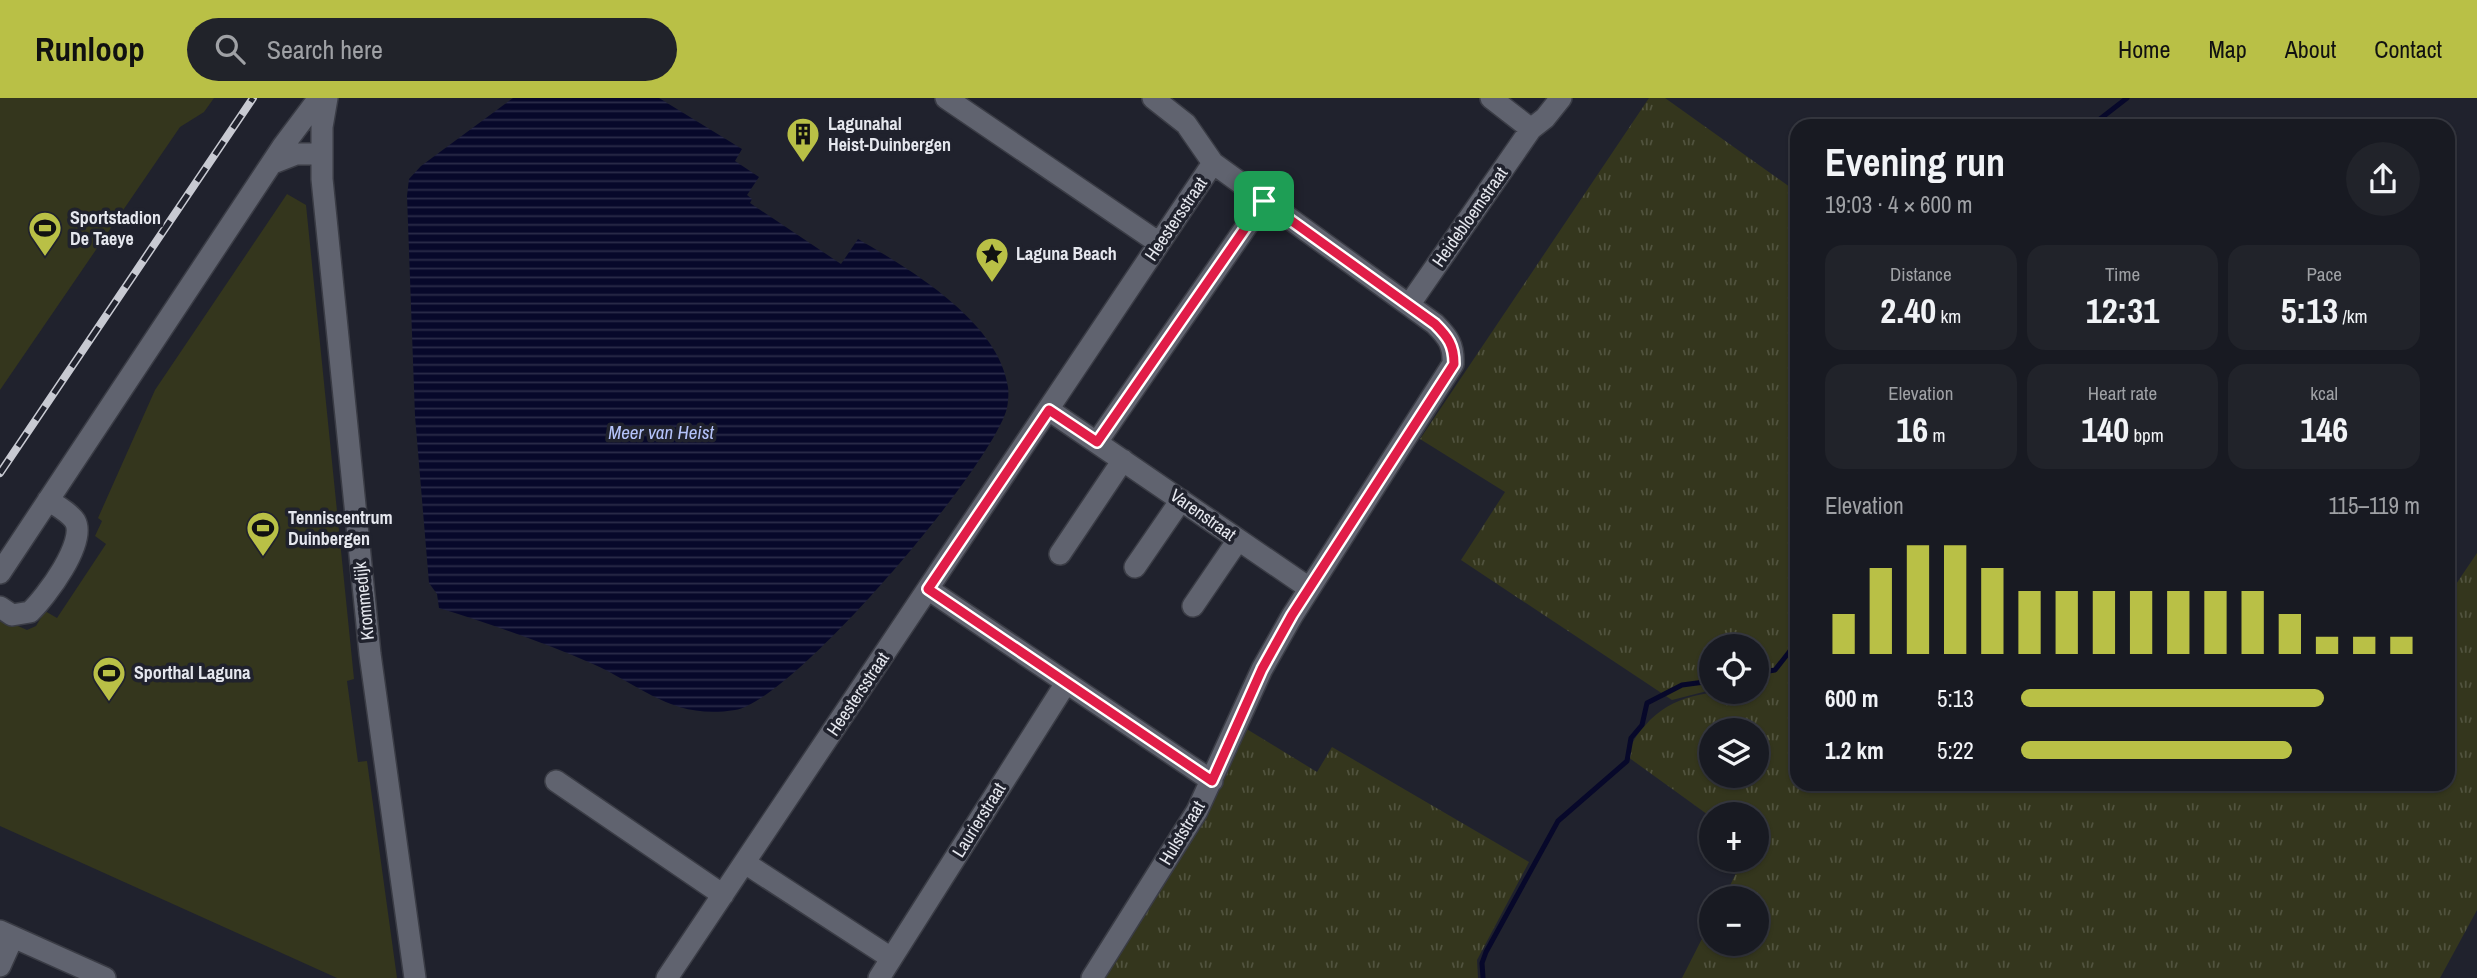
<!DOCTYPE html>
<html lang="en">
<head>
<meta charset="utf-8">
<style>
  :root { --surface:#181a22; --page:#21232a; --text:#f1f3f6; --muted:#9fa1a5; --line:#363840; --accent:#b9c046 }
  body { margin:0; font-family:"Archivo Narrow",sans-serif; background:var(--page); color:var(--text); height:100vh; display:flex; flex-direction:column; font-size:26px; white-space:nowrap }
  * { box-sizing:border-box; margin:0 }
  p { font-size:23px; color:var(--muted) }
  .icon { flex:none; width:38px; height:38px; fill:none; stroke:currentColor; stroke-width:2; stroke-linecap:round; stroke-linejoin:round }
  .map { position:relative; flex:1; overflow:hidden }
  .sheet { position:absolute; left:1790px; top:21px; width:665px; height:672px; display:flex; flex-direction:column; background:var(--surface); border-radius:21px; box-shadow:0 2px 5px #0004,0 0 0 2px var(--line) }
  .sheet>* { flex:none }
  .fabs { position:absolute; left:1699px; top:536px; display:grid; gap:14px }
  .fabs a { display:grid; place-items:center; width:70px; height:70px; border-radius:50%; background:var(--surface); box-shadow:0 2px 5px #0004,0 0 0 2px var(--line); font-size:35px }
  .pin { position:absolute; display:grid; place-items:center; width:60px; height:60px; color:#fff; margin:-30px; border-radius:14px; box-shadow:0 4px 10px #0006 }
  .round { display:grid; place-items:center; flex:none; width:74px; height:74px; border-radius:37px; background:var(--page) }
  .head { display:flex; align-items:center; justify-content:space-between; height:119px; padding:0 35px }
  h1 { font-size:38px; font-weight:800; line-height:52px }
  .figures { display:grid; grid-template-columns:repeat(3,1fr); gap:10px; height:119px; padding:7px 35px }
  .figures div { display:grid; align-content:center; border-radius:18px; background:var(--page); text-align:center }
  .figures b { font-size:35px; font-weight:800 }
  .figures small { font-size:19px; font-weight:400 }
  .figures p { font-size:19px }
  .chart { height:196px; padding:14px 35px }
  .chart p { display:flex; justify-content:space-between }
  .chart svg { width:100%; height:126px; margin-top:7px; stroke:var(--accent); stroke-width:6 }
  ul { padding:0 35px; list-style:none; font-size:23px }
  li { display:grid; grid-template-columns:112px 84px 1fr; align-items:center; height:52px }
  li i { height:18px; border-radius:9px; background:var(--accent) }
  header { display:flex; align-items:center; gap:42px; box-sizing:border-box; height:98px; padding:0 35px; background:var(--accent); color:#111 }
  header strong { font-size:33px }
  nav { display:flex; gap:38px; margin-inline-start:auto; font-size:24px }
  .search { width:490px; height:63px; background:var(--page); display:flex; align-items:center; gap:18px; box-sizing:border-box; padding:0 24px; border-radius:38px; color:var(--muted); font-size:26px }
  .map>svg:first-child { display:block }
  .grass { fill:url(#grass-tufts); fill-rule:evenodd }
  .garden { fill:#34361d }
  .water { fill:url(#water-rules) }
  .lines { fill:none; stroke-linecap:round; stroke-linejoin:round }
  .stream { stroke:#07082a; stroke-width:5 }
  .minor-casing { stroke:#3a3c45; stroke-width:24 }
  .minor { stroke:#60636f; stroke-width:21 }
  .rail-casing { stroke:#c8cad2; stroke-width:8 }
  .rail { stroke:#20222d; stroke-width:5; stroke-dasharray:16; stroke-linecap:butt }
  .route-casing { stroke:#fff; stroke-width:14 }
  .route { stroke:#e11d48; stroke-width:9 }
  .labels { text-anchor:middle; stroke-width:7; stroke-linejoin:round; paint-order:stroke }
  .poi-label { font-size:18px; font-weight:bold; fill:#e5e7ee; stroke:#20222d; text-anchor:start }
  .street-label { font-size:18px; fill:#e5e7ee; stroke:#20222d }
  .water-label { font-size:19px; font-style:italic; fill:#b5c3fa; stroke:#20222d }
</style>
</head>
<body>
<header>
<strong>Runloop</strong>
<div class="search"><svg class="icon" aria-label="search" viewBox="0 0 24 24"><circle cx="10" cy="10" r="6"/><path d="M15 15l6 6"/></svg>Search here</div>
<nav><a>Home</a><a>Map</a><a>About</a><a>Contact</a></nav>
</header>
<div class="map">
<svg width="2477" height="880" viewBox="0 0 2477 880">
  <defs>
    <pattern id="grass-tufts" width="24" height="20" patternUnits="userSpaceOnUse" patternTransform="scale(1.75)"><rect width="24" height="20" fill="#34361d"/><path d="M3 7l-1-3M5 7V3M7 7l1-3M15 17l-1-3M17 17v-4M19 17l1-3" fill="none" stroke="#51533e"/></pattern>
    <pattern id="water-rules" width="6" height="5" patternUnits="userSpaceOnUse" patternTransform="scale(1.75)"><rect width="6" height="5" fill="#07082a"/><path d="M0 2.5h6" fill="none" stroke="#2b2c49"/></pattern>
  </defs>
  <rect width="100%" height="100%" fill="#20222d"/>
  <path class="grass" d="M 1649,0 L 1665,0 L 1797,94 L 1797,686 L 2448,686 L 2448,498 L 2477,455 L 2477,812 L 2440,880 L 1682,880 L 1711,823 L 1712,845 L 1757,845 L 1757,800 L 1724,800 L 1738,771 L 1738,761 L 1757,761 L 1757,716 L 1712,716 L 1711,719 L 1628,659 C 1631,643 1639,634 1650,622 C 1680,593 1717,593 1757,593 L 1757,548 L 1712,548 L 1711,592 L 1672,602 L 1461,462 L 1505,394 L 1420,341 ZM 1712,632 L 1757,632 L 1757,677 L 1712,677 Z
    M 1245,630 L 1317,674 L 1332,649 L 1529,764 L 1477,862 L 1478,880 L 1101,880 L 1222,684 Z"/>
  <path class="garden" d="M 0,0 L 214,0 L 204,14 L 180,29 L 0,292 Z
    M 287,96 L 306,107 L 354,581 L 347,583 L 358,664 L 367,663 L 397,880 L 337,880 L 0,728 L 0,520 L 27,532 L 36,528 L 45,513 L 57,520 L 106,446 L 95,438 L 102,423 L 98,420 L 155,292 Z"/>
  <path class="water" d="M 513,0 L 659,0 L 742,51 L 735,63 L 759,79 L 747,97 L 752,101 L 750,105 L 841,166 L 858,141 C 910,171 999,224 1008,289 C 1009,295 1008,304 1007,310 C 992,369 793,603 735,612 C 673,622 644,589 593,566 C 543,544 490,526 439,510 L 437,496 L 429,485 L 415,318 L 407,98 L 409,81 L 421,68 Z"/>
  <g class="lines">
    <path class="stream" d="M 2091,28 L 2127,0
      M 1757,575 L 1775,572 L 1797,544
      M 1483,880 L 1482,865 L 1486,854 L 1558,723 L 1627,663 L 1631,640 L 1642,627 L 1647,605 L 1682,587 L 1712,583"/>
    <defs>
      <path id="minor" d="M 327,0 L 322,29 L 322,81 L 370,556 L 415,880
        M 946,0 L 1159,145
        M 1531,31 L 1545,20 L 1561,0
        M 273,65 L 296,56 L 320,56
        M 1409,207 L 1531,31 L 1491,0
        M 1049,312 L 1309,490
        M 1097,344 L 1264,103
        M 1060,456 L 1123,362
        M 1135,469 L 1181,402
        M 0,475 L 283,48 L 319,0
        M 928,491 L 1212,683
        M 1193,508 L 1238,442
        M 0,509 L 12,517 L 30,514 C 46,499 87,444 75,423 C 69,414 57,408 48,402
        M 556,683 L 723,797
        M 745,765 L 891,860
        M 0,833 L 105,880
        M 0,868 L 13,839
        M 667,880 L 1213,65
        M 879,880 L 1066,585
        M 1092,880 L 1197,713 L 1262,571 L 1292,518 L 1453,266 C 1454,247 1448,239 1435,226 L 1213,65 L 1186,26 L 1153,0"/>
    </defs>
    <use href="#minor" class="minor-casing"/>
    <use href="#minor" class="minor"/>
    <defs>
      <path id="rail" d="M 0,375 L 253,0"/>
    </defs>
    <use href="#rail" class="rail-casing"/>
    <use href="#rail" class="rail"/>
  </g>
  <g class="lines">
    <defs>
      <path id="route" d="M 1264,103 L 1435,226 C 1448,239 1454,247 1454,266 L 1292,517 L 1262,571 L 1212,683 L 928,491 L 1049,312 L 1097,344 Z"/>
    </defs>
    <use href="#route" class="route-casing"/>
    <use href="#route" class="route"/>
  </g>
  <defs>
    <symbol id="building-pin" viewBox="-11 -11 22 30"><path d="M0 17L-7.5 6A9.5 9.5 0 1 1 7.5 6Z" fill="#b9c046" stroke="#20222d"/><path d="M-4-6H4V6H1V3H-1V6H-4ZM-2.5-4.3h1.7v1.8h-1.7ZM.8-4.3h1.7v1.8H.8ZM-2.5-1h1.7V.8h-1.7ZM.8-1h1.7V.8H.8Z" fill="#111"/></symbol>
    <symbol id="stadium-pin" viewBox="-11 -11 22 30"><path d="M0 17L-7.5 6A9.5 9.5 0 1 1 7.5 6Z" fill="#b9c046" stroke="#20222d"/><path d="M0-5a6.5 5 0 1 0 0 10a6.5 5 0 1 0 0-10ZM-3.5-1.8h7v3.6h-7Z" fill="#111"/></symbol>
    <symbol id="sight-pin" viewBox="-11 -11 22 30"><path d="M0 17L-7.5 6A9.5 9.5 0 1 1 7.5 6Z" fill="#b9c046" stroke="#20222d"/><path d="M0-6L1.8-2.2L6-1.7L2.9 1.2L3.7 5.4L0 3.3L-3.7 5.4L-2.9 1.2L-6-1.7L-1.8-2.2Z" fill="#111"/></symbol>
  </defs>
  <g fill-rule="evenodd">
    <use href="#building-pin" x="784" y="17" width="38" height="52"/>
    <use href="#stadium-pin" x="26" y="111" width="38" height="52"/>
    <use href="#sight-pin" x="973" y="137" width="38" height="52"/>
    <use href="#stadium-pin" x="244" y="411" width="38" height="52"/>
    <use href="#stadium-pin" x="90" y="556" width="38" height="52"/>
  </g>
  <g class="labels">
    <g class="poi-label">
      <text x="828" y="32">Lagunahal<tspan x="828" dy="21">Heist-Duinbergen</tspan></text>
      <text x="70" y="126">Sportstadion<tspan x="70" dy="21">De Taeye</tspan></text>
      <text x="1016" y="162">Laguna Beach</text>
      <text x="288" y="426">Tenniscentrum<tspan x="288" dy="21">Duinbergen</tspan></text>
      <text x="134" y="581">Sporthal Laguna</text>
    </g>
    <g class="street-label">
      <text transform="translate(1470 119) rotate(-55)" y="6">Heidebloemstraat</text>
      <text transform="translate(1176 121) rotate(-56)" y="6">Heestersstraat</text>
      <text transform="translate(1203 417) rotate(35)" y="6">Varenstraat</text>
      <text transform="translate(364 503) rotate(-96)" y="6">Krommedijk</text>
      <text transform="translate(858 596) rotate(-56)" y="6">Heestersstraat</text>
      <text transform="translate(979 722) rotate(-58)" y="6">Laurierstraat</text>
      <text transform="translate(1182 735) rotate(-59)" y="6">Hulststraat</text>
    </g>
    <g class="water-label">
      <text x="661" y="341">Meer van Heist</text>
    </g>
  </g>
</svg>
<div class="fabs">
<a><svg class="icon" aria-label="locate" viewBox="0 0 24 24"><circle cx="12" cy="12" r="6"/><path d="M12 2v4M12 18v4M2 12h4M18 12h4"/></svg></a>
<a><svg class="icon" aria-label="layers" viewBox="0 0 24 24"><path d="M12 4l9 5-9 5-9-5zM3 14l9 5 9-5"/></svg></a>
<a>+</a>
<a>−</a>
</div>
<div class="pin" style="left:1264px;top:103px;background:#1e9e55"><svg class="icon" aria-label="arrive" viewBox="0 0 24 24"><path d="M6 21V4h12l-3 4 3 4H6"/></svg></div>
<section class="sheet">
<div class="head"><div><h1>Evening run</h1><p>19:03 · 4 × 600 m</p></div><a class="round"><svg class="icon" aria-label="share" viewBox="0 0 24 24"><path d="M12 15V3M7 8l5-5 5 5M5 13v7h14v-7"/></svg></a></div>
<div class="figures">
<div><p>Distance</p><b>2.40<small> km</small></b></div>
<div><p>Time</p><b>12:31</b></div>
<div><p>Pace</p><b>5:13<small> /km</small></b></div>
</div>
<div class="figures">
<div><p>Elevation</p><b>16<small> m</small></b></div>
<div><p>Heart rate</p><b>140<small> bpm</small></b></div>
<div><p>kcal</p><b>146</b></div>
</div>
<div class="chart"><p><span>Elevation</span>115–119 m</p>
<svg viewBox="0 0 160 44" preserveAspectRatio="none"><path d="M5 44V30M15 44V14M25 44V6M35 44V6M45 44V14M55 44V22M65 44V22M75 44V22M85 44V22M95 44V22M105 44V22M115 44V22M125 44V30M135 44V38M145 44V38M155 44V38"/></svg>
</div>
<ul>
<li><b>600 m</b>5:13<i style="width:76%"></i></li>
<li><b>1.2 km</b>5:22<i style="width:68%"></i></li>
</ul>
</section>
</div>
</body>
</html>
